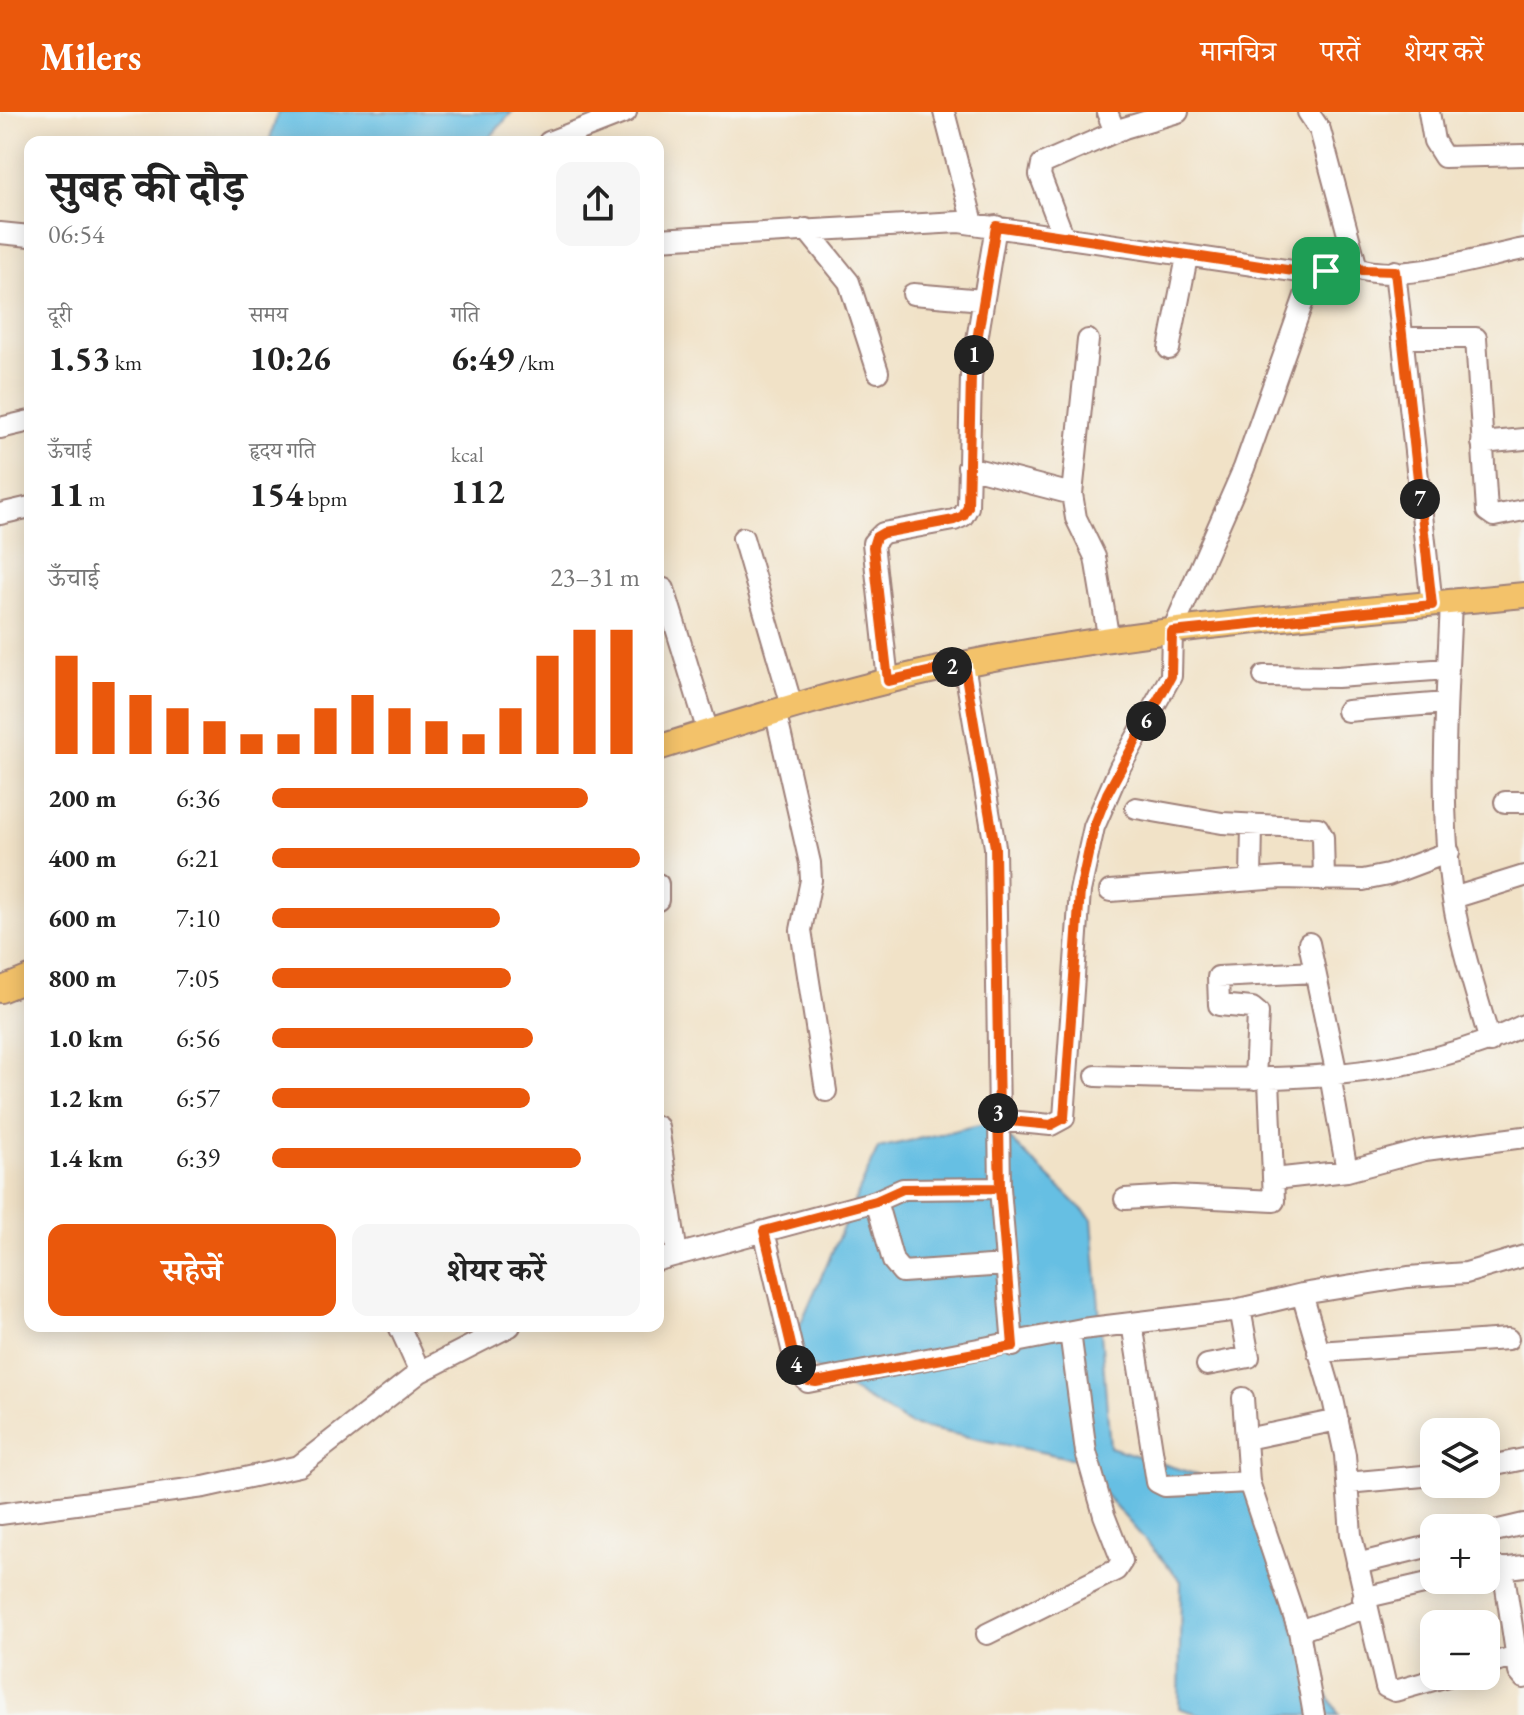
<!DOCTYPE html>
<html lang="hi">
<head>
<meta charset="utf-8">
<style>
  :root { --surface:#fff; --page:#f6f6f6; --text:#222; --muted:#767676; --accent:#ea580c }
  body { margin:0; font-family:"EB Garamond","Noto Serif Devanagari",serif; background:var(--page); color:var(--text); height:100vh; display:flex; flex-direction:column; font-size:30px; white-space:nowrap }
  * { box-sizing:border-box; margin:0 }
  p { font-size:26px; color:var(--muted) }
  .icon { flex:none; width:44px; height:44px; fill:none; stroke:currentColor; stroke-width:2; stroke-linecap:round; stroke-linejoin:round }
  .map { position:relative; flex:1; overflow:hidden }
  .details { position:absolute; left:24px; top:24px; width:640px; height:1196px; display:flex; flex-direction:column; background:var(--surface); border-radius:16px; box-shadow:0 4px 20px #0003 }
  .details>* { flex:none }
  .controls { position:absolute; left:1420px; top:1306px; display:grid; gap:16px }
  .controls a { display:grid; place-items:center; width:80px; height:80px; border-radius:16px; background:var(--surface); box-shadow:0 4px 20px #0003; font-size:40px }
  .pin { position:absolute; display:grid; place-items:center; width:68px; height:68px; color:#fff; margin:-34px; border-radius:16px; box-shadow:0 4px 12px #0006 }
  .km { position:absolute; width:40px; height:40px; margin:-20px; border-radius:50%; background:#222; color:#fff; font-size:22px; line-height:40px; text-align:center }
  .round { display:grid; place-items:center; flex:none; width:84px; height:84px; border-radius:16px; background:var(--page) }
  .summary { display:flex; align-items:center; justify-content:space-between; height:136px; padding:0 24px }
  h1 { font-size:44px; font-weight:700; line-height:60px }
  .stats { display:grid; grid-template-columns:repeat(3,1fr); gap:12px; height:136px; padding:8px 24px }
  .stats div { display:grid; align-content:center }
  .stats b { font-size:34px; font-weight:700 }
  .stats small { font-size:22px; font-weight:400 }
  .stats p { font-size:22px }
  .chart { height:224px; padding:16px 24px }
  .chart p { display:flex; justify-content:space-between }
  .chart svg { width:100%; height:144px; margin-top:8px; stroke:var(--accent); stroke-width:6 }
  .cta { display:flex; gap:16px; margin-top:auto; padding:16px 24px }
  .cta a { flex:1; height:92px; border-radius:16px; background:var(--accent); color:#fff; font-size:32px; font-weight:700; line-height:92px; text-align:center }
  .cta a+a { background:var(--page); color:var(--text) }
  ul { padding:0 24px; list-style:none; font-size:26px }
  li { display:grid; grid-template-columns:128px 96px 1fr; align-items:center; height:60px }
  li i { height:20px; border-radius:10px; background:var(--accent) }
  header { display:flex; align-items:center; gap:48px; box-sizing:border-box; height:112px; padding:0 40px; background:var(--accent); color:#fff }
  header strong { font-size:38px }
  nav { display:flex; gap:44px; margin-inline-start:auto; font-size:28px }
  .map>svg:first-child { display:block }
  .water { fill:#66bfe3; stroke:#586f87; stroke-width:2 }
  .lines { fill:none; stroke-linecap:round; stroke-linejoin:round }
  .minor-casing { stroke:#9e8079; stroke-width:24 }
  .major-casing { stroke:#9e8079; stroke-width:28 }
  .minor { stroke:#fff; stroke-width:20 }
  .major { stroke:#f3c26a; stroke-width:24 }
  .route-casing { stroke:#fff; stroke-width:16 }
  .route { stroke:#ea580c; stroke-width:10 }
</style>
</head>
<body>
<header>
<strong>Milers</strong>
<nav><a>मानचित्र</a><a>परतें</a><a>शेयर करें</a></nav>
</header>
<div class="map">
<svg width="1524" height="1603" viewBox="0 0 1524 1603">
  <rect width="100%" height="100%" fill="#f6f6f2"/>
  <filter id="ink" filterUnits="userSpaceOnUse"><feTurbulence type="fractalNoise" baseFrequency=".0125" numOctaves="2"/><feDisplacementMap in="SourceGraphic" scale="16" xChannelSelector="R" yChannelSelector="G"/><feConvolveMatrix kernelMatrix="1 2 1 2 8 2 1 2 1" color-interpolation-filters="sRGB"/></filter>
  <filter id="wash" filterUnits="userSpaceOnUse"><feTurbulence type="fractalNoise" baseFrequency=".006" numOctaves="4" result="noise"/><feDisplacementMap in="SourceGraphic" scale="32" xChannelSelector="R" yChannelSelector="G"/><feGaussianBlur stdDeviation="1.8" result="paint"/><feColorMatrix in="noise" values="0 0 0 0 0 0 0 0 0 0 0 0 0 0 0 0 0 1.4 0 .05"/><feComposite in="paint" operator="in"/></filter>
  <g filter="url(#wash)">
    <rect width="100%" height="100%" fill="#f1e2c7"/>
    <path class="water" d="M 278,0 L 512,0 L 486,30 L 269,30 Z
      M 992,1010 L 1092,1107 L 1110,1335 L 1254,1381 L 1300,1535 L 1339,1603 L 1202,1603 L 1179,1596 L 1181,1469 L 1074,1347 L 911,1313 L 788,1240 L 878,1036 Z"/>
  </g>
  <g filter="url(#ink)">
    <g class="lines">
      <defs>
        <path id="minor" d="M 944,0 L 973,111
          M 1107,0 L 1115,20
          M 1308,0 L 1320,18 L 1357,156 C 1397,172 1482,145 1524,137
          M 1429,0 L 1434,29 L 1444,45 L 1524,43
          M 549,30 L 626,0
          M 806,117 L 849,170 L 878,260
          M 0,121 L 30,124
          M 1064,126 L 1040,63 L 1042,52 L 1124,16 L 1178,0
          M 658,127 L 959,110 L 1300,160 L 1320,161 L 1354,151
          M 1395,159 L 1432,493
          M 913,182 L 983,188
          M 1402,226 L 1476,226 L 1487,399 L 1494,404 L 1524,398
          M 1088,228 L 1072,382 L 1076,406 L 1095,445 L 1109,529
          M 1169,237 L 1187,145
          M 0,316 L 30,309
          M 1482,331 L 1524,327
          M 968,355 L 1072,382
          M 0,402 L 30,395
          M 743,426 L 792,594
          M 664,477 L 708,620
          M 1451,490 C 1447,589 1438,690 1453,788 C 1461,836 1477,883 1490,930
          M 964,552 L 995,735 L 1000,1076 L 1013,1234
          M 1264,564 L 1337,565 L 1448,557
          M 888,569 L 873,431 L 883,421 L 954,408 L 963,404 L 968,395 L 971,264 L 996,114
          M 775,598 L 810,751 L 811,768 L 801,818 L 826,979
          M 1347,599 L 1446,591
          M 1505,690 L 1524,690
          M 1136,696 L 1222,711 L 1318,716 L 1323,725 L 1324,768
          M 1251,768 L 1252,713
          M 658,772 L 658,788
          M 1110,779 L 1281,766 L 1363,768 L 1388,763 L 1449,740
          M 1453,786 L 1524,764
          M 1309,831 L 1337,963
          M 1330,963 L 1347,1059
          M 1096,964 C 1239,967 1392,978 1524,913
          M 1255,967 L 1258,901 L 1252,896 L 1219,893 L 1218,865 L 1315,860
          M 998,1008 L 1051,1013 L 1064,1006 L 1080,779 L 1094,715 L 1120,655 L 1171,564 L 1172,520 L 1244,356 L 1313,161
          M 658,1015 L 677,1143
          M 1274,1067 L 1347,1059 L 1425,1038 L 1524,1025
          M 1125,1087 L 1174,1084 L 1274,1089 L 1269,968
          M 876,1089 L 893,1149 L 902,1160 L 1005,1153
          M 764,1119 L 797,1258 L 808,1270 L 1082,1217 L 1231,1199 L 1302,1182 L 1408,1165 L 1466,1161 L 1524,1144
          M 658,1148 L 876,1089 L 903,1077 L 1000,1076
          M 1302,1182 L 1333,1287 L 1345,1343 L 1351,1423 L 1386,1575 L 1395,1579 L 1448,1564
          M 1132,1211 L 1157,1370 L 1165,1374 L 1249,1370
          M 399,1214 L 420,1260
          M 1318,1240 L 1508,1227
          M 1207,1253 L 1249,1245 L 1240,1197
          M 1243,1286 L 1249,1370 L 1299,1519 L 1314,1603
          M 1246,1327 L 1338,1308
          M 1486,1355 L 1524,1347
          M 1347,1371 L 1434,1363
          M 0,1402 L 204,1375 L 299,1354 L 420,1260 L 510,1214
          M 1486,1421 L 1524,1412
          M 1357,1452 L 1434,1433
          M 1503,1456 L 1519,1560 L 1524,1566
          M 1486,1459 L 1524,1454
          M 1363,1486 L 1441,1468
          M 1299,1519 L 1365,1496
          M 987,1522 L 1116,1458 L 1122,1449 L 1104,1403 L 1086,1340 L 1070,1220
          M 1486,1553 L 1516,1544"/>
        <path id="major" d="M 658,636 C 759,604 859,573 963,552 C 1147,515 1337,501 1524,483
          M 0,878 L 30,866"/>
      </defs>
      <use href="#minor" class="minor-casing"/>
      <use href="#major" class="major-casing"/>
      <use href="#minor" class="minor"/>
      <use href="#major" class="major"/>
    </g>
  </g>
  <g class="lines" filter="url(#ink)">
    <defs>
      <path id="route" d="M 1326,159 L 1300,160 L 996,114 L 971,264 L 968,395 L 963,404 L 954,408 L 883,421 L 876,425 L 873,435 L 888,569 L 964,552 L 995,735 L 1000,1076 L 1013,1234 L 816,1270 L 803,1268 L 797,1258 L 764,1119 L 876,1089 L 903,1077 L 1000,1076 L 998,1008 L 1051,1013 L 1064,1006 L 1080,779 L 1094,715 L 1107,682 L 1171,564 L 1172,520 L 1432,493 L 1395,159 L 1361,158 L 1354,151 L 1326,159"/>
    </defs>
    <use href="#route" class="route-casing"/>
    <use href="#route" class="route"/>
  </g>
</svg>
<div class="controls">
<a><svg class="icon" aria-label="layers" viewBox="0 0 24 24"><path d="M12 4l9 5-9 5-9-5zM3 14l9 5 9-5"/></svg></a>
<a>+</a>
<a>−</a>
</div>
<div class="pin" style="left:1326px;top:159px;background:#1e9e55"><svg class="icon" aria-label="arrive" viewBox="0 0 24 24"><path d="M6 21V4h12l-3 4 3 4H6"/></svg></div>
<b class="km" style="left:974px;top:243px">1</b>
<b class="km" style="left:952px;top:555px">2</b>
<b class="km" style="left:998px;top:1001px">3</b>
<b class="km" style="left:796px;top:1253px">4</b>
<b class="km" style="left:1146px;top:609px">6</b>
<b class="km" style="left:1420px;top:387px">7</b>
<section class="details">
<div class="summary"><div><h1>सुबह की दौड़</h1><p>06:54</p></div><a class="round"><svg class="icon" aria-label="share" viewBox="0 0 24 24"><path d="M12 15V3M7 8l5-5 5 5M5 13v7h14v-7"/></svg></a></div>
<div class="stats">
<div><p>दूरी</p><b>1.53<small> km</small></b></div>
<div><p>समय</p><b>10:26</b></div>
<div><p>गति</p><b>6:49<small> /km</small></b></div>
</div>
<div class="stats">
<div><p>ऊँचाई</p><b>11<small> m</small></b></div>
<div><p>हृदय गति</p><b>154<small> bpm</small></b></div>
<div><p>kcal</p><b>112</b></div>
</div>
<div class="chart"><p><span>ऊँचाई</span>23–31 m</p>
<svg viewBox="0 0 160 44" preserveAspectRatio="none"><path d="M5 44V14M15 44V22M25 44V26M35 44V30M45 44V34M55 44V38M65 44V38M75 44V30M85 44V26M95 44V30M105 44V34M115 44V38M125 44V30M135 44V14M145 44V6M155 44V6"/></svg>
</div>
<ul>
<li><b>200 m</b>6:36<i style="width:86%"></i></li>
<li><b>400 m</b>6:21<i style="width:100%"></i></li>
<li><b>600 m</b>7:10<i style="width:62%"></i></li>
<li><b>800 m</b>7:05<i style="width:65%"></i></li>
<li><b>1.0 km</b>6:56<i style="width:71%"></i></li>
<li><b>1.2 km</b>6:57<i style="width:70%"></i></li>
<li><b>1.4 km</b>6:39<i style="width:84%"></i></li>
</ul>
<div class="cta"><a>सहेजें</a><a>शेयर करें</a></div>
</section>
</div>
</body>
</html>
